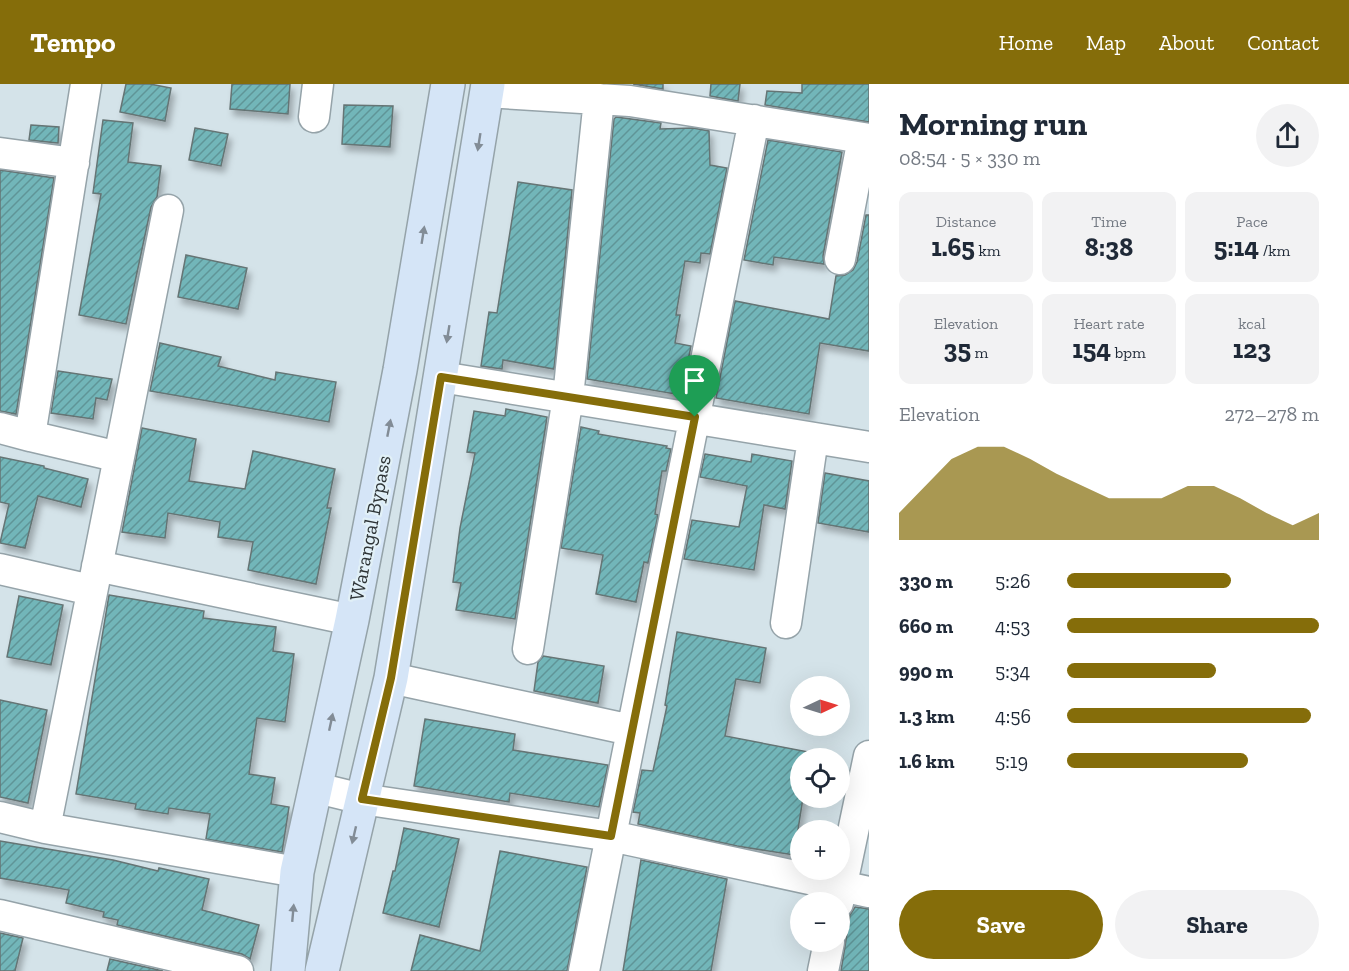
<!DOCTYPE html>
<html lang="en">
<head>
<meta charset="utf-8">
<style>
  :root { --surface:#fff; --page:#f2f2f3; --text:#1f2937; --muted:#747a83; --accent:#856d0a }
  body { margin:0; font-family:"Zilla Slab",serif; background:var(--page); color:var(--text); height:100vh; display:flex; flex-direction:column; font-size:22px; white-space:nowrap }
  * { box-sizing:border-box; margin:0 }
  p { font-size:20px; color:var(--muted) }
  .icon { flex:none; width:33px; height:33px; fill:none; stroke:currentColor; stroke-width:2; stroke-linecap:round; stroke-linejoin:round }
  .map { position:relative; flex:1; overflow:hidden }
  .details { display:flex; flex-direction:column; background:var(--surface); width:480px }
  .details>* { flex:none }
  .needle { width:39px; rotate:86deg }
  .controls { position:absolute; left:790px; top:592px; display:grid; gap:12px }
  .controls a { display:grid; place-items:center; width:60px; height:60px; border-radius:50%; background:var(--surface); box-shadow:0 6px 24px #0002; font-size:30px }
  .pin { position:absolute; display:grid; place-items:center; width:51px; height:51px; color:#fff; margin:-62px -26px; border-radius:50% 50% 50% 0; rotate:-45deg; box-shadow:0 0 6px #0007 }
  .pin .icon { rotate:45deg }
  .round { display:grid; place-items:center; flex:none; width:63px; height:63px; border-radius:32px; background:var(--page) }
  .headline { display:flex; align-items:center; justify-content:space-between; height:102px; padding:0 30px }
  h1 { font-size:33px; font-weight:700; line-height:45px }
  .figures { display:grid; grid-template-columns:repeat(3,1fr); gap:9px; height:102px; padding:6px 30px }
  .figures div { display:grid; align-content:center; border-radius:12px; background:var(--page); text-align:center }
  .figures b { font-size:26px; font-weight:700 }
  .figures small { font-size:16px; font-weight:400 }
  .figures p { font-size:16px }
  .chart { height:168px; padding:12px 30px }
  .chart p { display:flex; justify-content:space-between }
  .chart svg { width:100%; height:108px; margin-top:6px; fill:var(--accent); opacity:.7 }
  .primary-button { display:flex; gap:12px; margin-top:auto; padding:12px 30px }
  .primary-button a { flex:1; height:69px; border-radius:36px; background:var(--accent); color:#fff; font-size:24px; font-weight:700; line-height:69px; text-align:center }
  .primary-button a+a { background:var(--page); color:var(--text) }
  ul { padding:0 30px; list-style:none; font-size:20px }
  li { display:grid; grid-template-columns:96px 72px 1fr; align-items:center; height:45px }
  li i { height:15px; border-radius:8px; background:var(--accent) }
  header { display:flex; align-items:center; gap:36px; box-sizing:border-box; height:84px; padding:0 30px; background:var(--accent); color:#fff }
  header strong { font-size:28px }
  nav { display:flex; gap:33px; margin-inline-start:auto; font-size:21px }
  main { display:flex; flex:1; min-height:0 }
  .map>svg:first-child { display:block }
  .building { fill:url(#building-hatch); stroke:#657474; stroke-width:1.5; filter:url(#shadow) }
  .lines { fill:none; stroke-linecap:round; stroke-linejoin:round }
  .street-casing { stroke:#95a3a9; stroke-width:33 }
  .secondary-casing { stroke:#95a3a9; stroke-width:36 }
  .street { stroke:#fff; stroke-width:30 }
  .secondary { stroke:#d5e5f7; stroke-width:33 }
  .oneway { fill:#828c96 }
  .route-casing { stroke:#fff; stroke-width:12 }
  .route { stroke:#856d0a; stroke-width:8 }
  .labels { text-anchor:middle; stroke-width:4.5; stroke-linejoin:round; paint-order:stroke }
  .street-label { font-size:20px; fill:#2e3436; stroke:#e1f0f7 }
</style>
</head>
<body>
<header>
<strong>Tempo</strong>
<nav><a>Home</a><a>Map</a><a>About</a><a>Contact</a></nav>
</header>
<main>
<div class="map">
<svg width="869" height="887" viewBox="0 0 869 887">
  <defs>
    <pattern id="building-hatch" width="6" height="6" patternUnits="userSpaceOnUse" patternTransform="scale(1.5)"><rect width="6" height="6" fill="#72b6b9"/><path d="M-1 1l2-2M0 6l6-6M5 7l2-2" fill="none" stroke="#5e9597"/></pattern>
    <filter id="shadow"><feDropShadow dx="3.5" dy="6" stdDeviation="3" flood-color="#0004"/></filter>
  </defs>
  <rect width="100%" height="100%" fill="#d4e3e9"/>
  <path class="building" d="M 126,0 L 150,0 L 171,4 L 165,37 L 120,28 Z
    M 232,0 L 290,0 L 288,30 L 230,25 Z
    M 633,0 L 663,0 L 663,5 Z
    M 711,0 L 740,0 L 738,17 L 710,12 Z
    M 802,0 L 869,0 L 869,38 L 765,21 L 767,7 L 802,9 Z
    M 344,21 L 393,22 L 390,63 L 342,60 Z
    M 616,33 L 661,39 L 660,45 L 693,44 L 709,47 L 710,81 L 727,84 L 710,170 L 701,169 L 700,179 L 685,177 L 676,231 L 680,231 L 675,259 L 691,262 L 681,311 L 587,295 L 614,35 Z
    M 103,36 L 133,39 L 128,78 L 161,82 L 157,113 L 151,123 L 126,240 L 79,231 L 101,110 L 93,109 Z
    M 31,41 L 59,43 L 58,59 L 29,56 Z
    M 195,44 L 228,50 L 221,82 L 189,76 Z
    M 768,56 L 842,68 L 823,172 L 824,180 L 774,173 L 773,181 L 744,176 Z
    M 0,86 L 54,94 L 16,330 L 0,327 Z
    M 518,98 L 572,106 L 554,285 L 503,276 L 502,285 L 481,282 L 489,228 L 497,229 Z
    M 866,131 L 869,131 L 869,267 L 820,259 L 809,330 L 716,314 L 735,217 L 829,235 L 836,192 L 845,191 L 853,186 L 857,178 Z
    M 186,171 L 247,184 L 238,225 L 178,213 Z
    M 160,259 L 221,273 L 218,282 L 275,296 L 276,288 L 336,298 L 329,338 L 150,307 Z
    M 58,287 L 112,295 L 107,316 L 96,314 L 93,335 L 51,329 Z
    M 506,325 L 547,333 L 515,535 L 456,526 L 461,499 L 453,498 L 460,444 L 475,369 L 467,368 L 474,327 L 505,332 Z
    M 581,343 L 599,347 L 598,350 L 667,362 L 666,364 L 671,365 L 666,387 L 662,387 L 655,430 L 658,431 L 648,479 L 644,478 L 636,518 L 596,510 L 603,471 L 561,464 Z
    M 142,344 L 196,355 L 189,397 L 245,405 L 253,367 L 335,385 L 327,424 L 331,424 L 316,500 L 248,486 L 253,458 L 218,453 L 220,438 L 168,429 L 165,454 L 122,448 Z
    M 705,370 L 751,378 L 752,370 L 792,377 L 785,425 L 764,421 L 754,486 L 684,475 L 692,436 L 739,443 L 747,402 L 700,393 Z
    M 0,373 L 44,382 L 44,384 L 88,395 L 81,423 L 38,412 L 25,464 L 0,459 L 9,420 L 0,418 Z
    M 825,389 L 869,397 L 869,448 L 818,439 Z
    M 109,511 L 204,527 L 203,534 L 276,543 L 273,567 L 294,570 L 285,638 L 257,634 L 249,690 L 275,694 L 271,720 L 289,723 L 282,768 L 206,755 L 210,730 L 169,724 L 168,730 L 135,725 L 136,720 L 76,710 Z
    M 19,512 L 63,521 L 51,581 L 7,573 Z
    M 677,548 L 766,564 L 760,599 L 736,595 L 725,652 L 819,670 L 818,675 L 801,675 L 801,714 L 811,714 L 811,716 L 803,714 L 794,771 L 737,762 L 638,740 L 640,729 L 633,728 L 642,686 L 653,687 L 667,622 L 665,621 Z
    M 543,572 L 604,582 L 598,619 L 534,607 L 538,578 Z
    M 0,616 L 47,626 L 28,719 L 0,713 Z
    M 425,635 L 515,650 L 513,666 L 608,681 L 599,723 L 510,709 L 509,718 L 414,702 Z
    M 404,744 L 459,755 L 439,843 L 383,829 L 393,787 L 395,787 Z
    M 0,757 L 113,776 L 158,787 L 159,784 L 209,795 L 202,826 L 259,841 L 250,875 L 242,870 L 117,841 L 118,836 L 103,833 L 104,828 L 66,819 L 69,806 L 0,794 Z
    M 500,767 L 587,783 L 567,887 L 411,887 L 420,851 L 480,867 Z
    M 641,776 L 727,795 L 711,887 L 623,887 Z
    M 855,823 L 869,825 L 869,887 L 841,887 L 850,831 Z
    M 0,849 L 23,854 L 15,887 L 0,887 Z
    M 110,875 L 163,887 L 107,887 Z"/>
  <g class="lines">
    <defs>
      <path id="street" d="M 86,0 L 30,352 L 119,373 L 45,744 L 297,788
        M 486,8 L 630,17 L 869,55
        M 314,33 L 318,0
        M 0,69 L 74,79
        M 840,175 L 863,54
        M 441,293 L 869,363
        M 0,344 L 30,352
        M 119,373 L 168,126
        M 97,482 L 352,536
        M 0,485 L 91,506
        M 786,539 L 813,354
        M 528,565 L 568,313 L 599,15
        M 391,594 L 631,646
        M 317,704 L 362,715 L 611,752 L 869,808
        M 0,733 L 45,744
        M 838,819 L 869,672
        M 0,831 L 238,887
        M 584,887 L 754,36
        M 823,887 L 829,858"/>
      <path id="secondary" d="M 288,887 L 297,788 L 352,536 L 400,286 L 448,0
        M 322,887 L 391,594 L 488,0"/>
    </defs>
    <use href="#street" class="street-casing"/>
    <use href="#secondary" class="secondary-casing"/>
    <use href="#street" class="street"/>
    <use href="#secondary" class="secondary"/>
  </g>
  <defs><path id="oneway-solid" d="M-6-.8H1V-3.2L6.5 0L1 3.2V.8H-6Z" transform="scale(1.5)"/></defs>
  <g class="oneway">
    <use href="#oneway-solid" transform="translate(479 58) rotate(99)"/>
    <use href="#oneway-solid" transform="translate(423 151) rotate(-81)"/>
    <use href="#oneway-solid" transform="translate(448 250) rotate(99)"/>
    <use href="#oneway-solid" transform="translate(389 344) rotate(-79)"/>
    <use href="#oneway-solid" transform="translate(331 638) rotate(-78)"/>
    <use href="#oneway-solid" transform="translate(354 751) rotate(103)"/>
    <use href="#oneway-solid" transform="translate(293 829) rotate(-85)"/>
  </g>
  <g class="lines">
    <defs>
      <path id="route" d="M 441,293 L 695,333 L 611,752 L 362,715 L 391,594 Z"/>
    </defs>
    <use href="#route" class="route-casing"/>
    <use href="#route" class="route"/>
  </g>
  <g class="labels">
    <g class="street-label">
      <text transform="translate(370 444) rotate(-79)" y="7">Warangal Bypass</text>
    </g>
  </g>
</svg>
<div class="controls">
<a><svg class="needle" viewBox="-14 -14 28 28"><path d="M0-13l5 13h-10z" fill="#e53935"/><path d="M0 13l5-13h-10z" fill="#747a83"/></svg></a>
<a><svg class="icon" aria-label="locate" viewBox="0 0 24 24"><circle cx="12" cy="12" r="6"/><path d="M12 2v4M12 18v4M2 12h4M18 12h4"/></svg></a>
<a>+</a>
<a>−</a>
</div>
<div class="pin" style="left:695px;top:333px;background:#1e9e55"><svg class="icon" aria-label="arrive" viewBox="0 0 24 24"><path d="M6 21V4h12l-3 4 3 4H6"/></svg></div>
</div>
<section class="details">
<div class="headline"><div><h1>Morning run</h1><p>08:54 · 5 × 330 m</p></div><a class="round"><svg class="icon" aria-label="share" viewBox="0 0 24 24"><path d="M12 15V3M7 8l5-5 5 5M5 13v7h14v-7"/></svg></a></div>
<div class="figures">
<div><p>Distance</p><b>1.65<small> km</small></b></div>
<div><p>Time</p><b>8:38</b></div>
<div><p>Pace</p><b>5:14<small> /km</small></b></div>
</div>
<div class="figures">
<div><p>Elevation</p><b>35<small> m</small></b></div>
<div><p>Heart rate</p><b>154<small> bpm</small></b></div>
<div><p>kcal</p><b>123</b></div>
</div>
<div class="chart"><p><span>Elevation</span>272–278 m</p>
<svg viewBox="0 0 160 44" preserveAspectRatio="none"><path d="M0 44V33L10 22L20 11L30 6L40 6L50 11L60 17L70 22L80 27L90 27L100 27L110 22L120 22L130 27L140 33L150 38L160 33V44z"/></svg>
</div>
<ul>
<li><b>330 m</b>5:26<i style="width:65%"></i></li>
<li><b>660 m</b>4:53<i style="width:100%"></i></li>
<li><b>990 m</b>5:34<i style="width:59%"></i></li>
<li><b>1.3 km</b>4:56<i style="width:97%"></i></li>
<li><b>1.6 km</b>5:19<i style="width:72%"></i></li>
</ul>
<div class="primary-button"><a>Save</a><a>Share</a></div>
</section>
</main>
</body>
</html>
